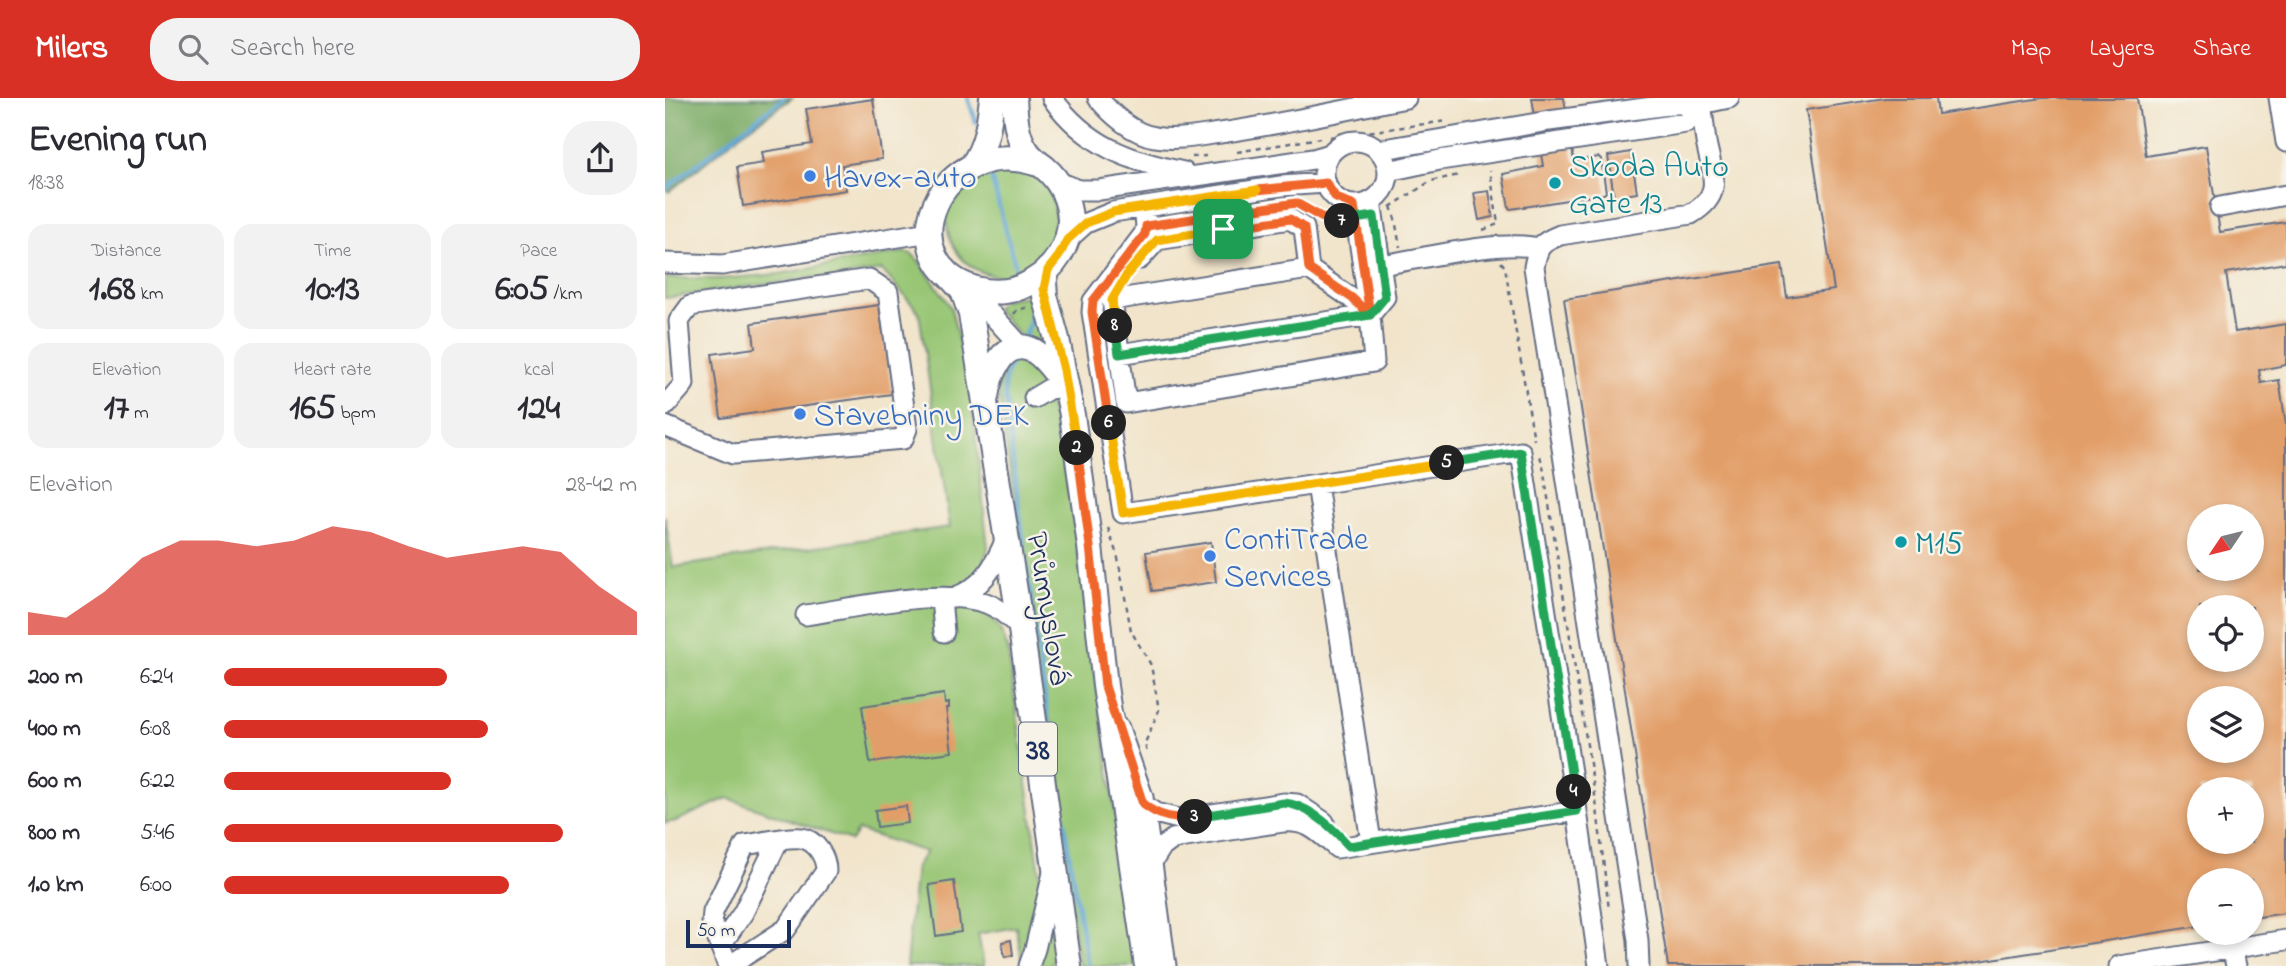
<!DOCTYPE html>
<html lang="en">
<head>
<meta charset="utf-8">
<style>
  :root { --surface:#fff; --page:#f2f2f3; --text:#2b2b33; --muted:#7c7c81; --accent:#d93025 }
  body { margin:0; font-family:"Indie Flower",sans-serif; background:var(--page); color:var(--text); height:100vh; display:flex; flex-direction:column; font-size:26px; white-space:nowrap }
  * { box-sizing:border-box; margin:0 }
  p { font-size:23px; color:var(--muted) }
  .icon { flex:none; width:38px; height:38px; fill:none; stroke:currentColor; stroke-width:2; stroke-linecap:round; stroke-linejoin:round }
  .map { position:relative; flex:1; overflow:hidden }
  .panel { display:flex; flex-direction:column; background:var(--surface); width:665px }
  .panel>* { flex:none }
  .needle { width:46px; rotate:235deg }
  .controls { position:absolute; left:1522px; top:406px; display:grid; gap:14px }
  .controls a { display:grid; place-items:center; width:77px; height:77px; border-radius:50%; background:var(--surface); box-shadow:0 4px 10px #0003; font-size:35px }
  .scale { position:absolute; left:21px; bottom:18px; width:105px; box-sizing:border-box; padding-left:7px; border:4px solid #1b2f5e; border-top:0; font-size:19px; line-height:24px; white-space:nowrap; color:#1b2f5e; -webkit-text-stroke:5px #f7f3e8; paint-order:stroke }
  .pin { position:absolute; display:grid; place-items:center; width:60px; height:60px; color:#fff; margin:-30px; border-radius:14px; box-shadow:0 4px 10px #0006 }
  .km { position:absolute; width:35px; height:35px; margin:-18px; border-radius:50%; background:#222; color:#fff; font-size:19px; line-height:35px; text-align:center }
  .round { display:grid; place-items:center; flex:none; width:74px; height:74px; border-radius:28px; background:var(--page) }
  .headline { display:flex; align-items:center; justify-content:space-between; height:119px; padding:0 28px }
  h1 { font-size:38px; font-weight:700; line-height:52px }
  .stats { display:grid; grid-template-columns:repeat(3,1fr); gap:10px; height:119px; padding:7px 28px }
  .stats div { display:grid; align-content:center; border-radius:18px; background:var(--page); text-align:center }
  .stats b { font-size:35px; font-weight:700 }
  .stats small { font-size:19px; font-weight:400 }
  .stats p { font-size:19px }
  .chart { height:196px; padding:14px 28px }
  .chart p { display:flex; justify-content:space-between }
  .chart svg { width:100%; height:126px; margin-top:7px; fill:var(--accent); opacity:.7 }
  ul { padding:0 28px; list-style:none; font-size:23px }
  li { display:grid; grid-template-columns:112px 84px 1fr; align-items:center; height:52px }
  li i { height:18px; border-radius:9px; background:var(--accent) }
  header { display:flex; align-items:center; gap:42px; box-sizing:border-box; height:98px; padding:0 35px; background:var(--accent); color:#fff }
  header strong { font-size:33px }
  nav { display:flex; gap:38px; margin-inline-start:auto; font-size:24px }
  .search { width:490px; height:63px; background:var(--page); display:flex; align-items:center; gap:18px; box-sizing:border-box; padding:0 24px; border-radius:28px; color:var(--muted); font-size:26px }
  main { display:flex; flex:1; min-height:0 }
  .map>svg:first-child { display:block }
  .green { fill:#98c674; stroke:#5a7a69; stroke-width:2 }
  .forest { fill:#7aab66; stroke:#4a6d62; stroke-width:2 }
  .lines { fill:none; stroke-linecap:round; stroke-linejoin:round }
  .stream { stroke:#5ca3d2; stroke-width:4.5 }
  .building { fill:#e29e67; fill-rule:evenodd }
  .minor-casing { stroke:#666e84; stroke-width:23 }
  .major-casing { stroke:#666e84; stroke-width:28 }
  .path { stroke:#666e84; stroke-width:2.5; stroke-dasharray:5 5; stroke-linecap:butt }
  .minor { stroke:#fff; stroke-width:19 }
  .major { stroke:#fff; stroke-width:24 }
  .split-1-casing { stroke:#fff; stroke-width:14 }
  .split-2-casing { stroke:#fff; stroke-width:14 }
  .split-3-casing { stroke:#fff; stroke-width:14 }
  .split-4-casing { stroke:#fff; stroke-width:14 }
  .split-5-casing { stroke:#fff; stroke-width:14 }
  .split-6-casing { stroke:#fff; stroke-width:14 }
  .split-7-casing { stroke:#fff; stroke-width:14 }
  .split-8-casing { stroke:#fff; stroke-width:14 }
  .split-9-casing { stroke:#fff; stroke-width:14 }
  .split-1 { stroke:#f0652b; stroke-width:9 }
  .split-2 { stroke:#f5b400; stroke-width:9 }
  .split-3 { stroke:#f0652b; stroke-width:9 }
  .split-4 { stroke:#22a559; stroke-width:9 }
  .split-5 { stroke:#22a559; stroke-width:9 }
  .split-6 { stroke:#f5b400; stroke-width:9 }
  .split-7 { stroke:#f0652b; stroke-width:9 }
  .split-8 { stroke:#22a559; stroke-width:9 }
  .split-9 { stroke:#f5b400; stroke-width:9 }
  .shop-dot { fill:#3f7fe0; stroke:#f7f3e8; stroke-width:2.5 }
  .culture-dot { fill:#0f9aa8; stroke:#f7f3e8; stroke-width:2.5 }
  .labels { text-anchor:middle; stroke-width:5; stroke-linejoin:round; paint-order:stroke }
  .shield { fill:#f7f3e8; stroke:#5d6a87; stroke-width:2 }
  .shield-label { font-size:30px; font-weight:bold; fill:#1b2f5e }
  .culture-label { font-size:32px; fill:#0d838f; stroke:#f7f3e8; text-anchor:start }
  .shop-label { font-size:32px; fill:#366cbe; stroke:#f7f3e8; text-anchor:start }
  .street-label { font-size:32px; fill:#1b2f5e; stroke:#f7f3e8 }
</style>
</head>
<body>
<header>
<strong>Milers</strong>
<div class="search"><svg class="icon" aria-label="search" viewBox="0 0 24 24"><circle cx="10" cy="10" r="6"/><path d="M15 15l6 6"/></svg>Search here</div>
<nav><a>Map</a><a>Layers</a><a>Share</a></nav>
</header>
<main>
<section class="panel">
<div class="headline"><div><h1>Evening run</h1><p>18:38</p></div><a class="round"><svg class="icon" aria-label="share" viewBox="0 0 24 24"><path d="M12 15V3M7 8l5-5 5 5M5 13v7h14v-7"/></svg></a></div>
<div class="stats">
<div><p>Distance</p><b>1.68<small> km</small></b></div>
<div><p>Time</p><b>10:13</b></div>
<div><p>Pace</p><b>6:05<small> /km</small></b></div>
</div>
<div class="stats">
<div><p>Elevation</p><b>17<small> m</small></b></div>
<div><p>Heart rate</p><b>165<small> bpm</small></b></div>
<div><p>kcal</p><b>124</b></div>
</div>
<div class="chart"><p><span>Elevation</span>28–42 m</p>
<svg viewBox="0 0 160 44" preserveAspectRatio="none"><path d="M0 44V36L10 38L20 29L30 17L40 11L50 11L60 13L70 11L80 6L90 8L100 13L110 17L120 15L130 13L140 15L150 27L160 36V44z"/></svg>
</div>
<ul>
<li><b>200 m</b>6:24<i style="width:54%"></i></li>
<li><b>400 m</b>6:08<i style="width:64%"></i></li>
<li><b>600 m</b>6:22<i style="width:55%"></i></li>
<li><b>800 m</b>5:46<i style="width:82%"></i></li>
<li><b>1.0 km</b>6:00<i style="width:69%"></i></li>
</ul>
</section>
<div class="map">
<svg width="1621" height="868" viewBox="0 0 1621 868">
  <rect width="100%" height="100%" fill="#f7f3e8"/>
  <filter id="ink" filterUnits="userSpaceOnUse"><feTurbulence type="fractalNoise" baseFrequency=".0143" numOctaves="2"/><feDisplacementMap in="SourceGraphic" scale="14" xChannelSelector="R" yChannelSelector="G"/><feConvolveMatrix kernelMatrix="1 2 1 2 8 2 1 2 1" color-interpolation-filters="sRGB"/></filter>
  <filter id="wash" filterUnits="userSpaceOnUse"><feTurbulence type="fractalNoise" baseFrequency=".00686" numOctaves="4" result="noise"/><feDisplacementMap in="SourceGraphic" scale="28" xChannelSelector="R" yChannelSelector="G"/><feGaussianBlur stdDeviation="1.57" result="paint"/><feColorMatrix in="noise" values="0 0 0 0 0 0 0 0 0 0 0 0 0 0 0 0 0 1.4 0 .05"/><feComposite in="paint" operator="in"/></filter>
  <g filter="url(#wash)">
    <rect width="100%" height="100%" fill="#f1e4ca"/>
    <path class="green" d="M 325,66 C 337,69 351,69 362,74 C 414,96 388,185 332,178 C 317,176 304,169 295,158 C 285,146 279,128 283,112 C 288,90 316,86 325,66 Z
      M 238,154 L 247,156 L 253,162 L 280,200 L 286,210 L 295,249 L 301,250 L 323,450 L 317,471 L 309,475 L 314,511 C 333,523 338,533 343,554 L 377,789 L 361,861 L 357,861 L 351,829 L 313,836 L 319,868 L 241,868 L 251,768 L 261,754 L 193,732 L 186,743 L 62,700 L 11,723 L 0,725 L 0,418 L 8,469 L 285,429 L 254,214 L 217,172 L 153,183 L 149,179 L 0,200 L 0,180 L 54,181 L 114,176 Z
      M 366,197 L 384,256 L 354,237 L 330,210 L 338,202 Z
      M 354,257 L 375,269 L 380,281 L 376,290 L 380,301 L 384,303 L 407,411 L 472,868 L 414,868 L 356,477 L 357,455 L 333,292 L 339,266 Z
      M 384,812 L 391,858 L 385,868 L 370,868 Z"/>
    <path class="forest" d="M 0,0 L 127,0 L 73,38 L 4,94 L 0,90 Z"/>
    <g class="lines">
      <path class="stream" d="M 303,0 L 311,24
        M 326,78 L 351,170
        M 0,91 L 119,0
        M 359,239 L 365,225 L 365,215
        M 345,267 L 341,277 L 339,288 C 362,482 389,676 423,868"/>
    </g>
    <g id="blocks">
      <path class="building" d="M 867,0 L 899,0 L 909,63 L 934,59 L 936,61 L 941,94 L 939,96 L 846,111 L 844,110 L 838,76 L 878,68 Z
        M 1220,0 L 1271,0 L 1273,16 L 1377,0 L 1472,0 L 1481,58 L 1541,48 L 1555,134 L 1621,124 L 1621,165 L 1561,175 L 1570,234 L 1621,226 L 1621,267 L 1594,272 L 1596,285 L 1614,282 L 1621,327 L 1621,815 L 1587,820 L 1587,782 L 1535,782 L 1535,828 L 1283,868 L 1003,868 L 899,201 L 1117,167 L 1122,199 L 1169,192 L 1141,12 ZM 1535,418 L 1587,418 L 1587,471 L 1535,471 ZM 1535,509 L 1587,509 L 1587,562 L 1535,562 ZM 1535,600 L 1587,600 L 1587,653 L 1535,653 ZM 1535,691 L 1587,691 L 1587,744 L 1535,744 Z
        M 208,1 L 217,61 L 177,67 L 181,92 L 78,108 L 72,69 L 99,65 L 97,54 L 147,46 L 141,11 Z
        M 966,54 L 972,95 L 949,99 L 943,58 Z
        M 824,93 L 828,119 L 814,122 L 809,95 Z
        M 214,207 L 227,296 L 56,320 L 47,256 L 90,250 L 87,225 Z
        M 546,444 L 551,484 L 487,493 L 481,454 Z
        M 279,596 L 280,606 L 284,605 L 284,610 L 281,611 L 287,654 L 205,665 L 197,608 Z
        M 241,708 L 243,725 L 212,729 L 210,712 Z
        M 289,783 L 296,834 L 271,838 L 264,787 Z
        M 346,842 L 348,857 L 340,859 L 337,844 Z"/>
    </g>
  </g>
  <g filter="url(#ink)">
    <use href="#blocks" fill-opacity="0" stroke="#666e84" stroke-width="2"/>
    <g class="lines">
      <defs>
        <path id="minor" d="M 387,0 C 421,47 463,63 519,74
          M 433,0 C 446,16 468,36 490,39 C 510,43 534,38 555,35 C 617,26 679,12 741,0
          M 1614,0 L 1621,44
          M659 75a32 32 0 1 1 64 0a32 32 0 1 1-64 0Z
          M 713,52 L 884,23 L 1010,6 L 1036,6 L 1064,0
          M 723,73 L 775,62 L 1021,25 L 1036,6
          M 391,83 L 414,92 L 434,92 L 648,61 L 665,56
          M 689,107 L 705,217
          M 479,109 L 481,128 L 479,136 L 428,203 L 427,214 L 458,415 L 652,386 L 706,744
          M 1555,109 L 1621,97
          M 402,142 L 421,125 L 448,114 L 616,88 L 661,85
          M 475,161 L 492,142 L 625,121 L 639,130 L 644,171
          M 0,165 L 57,167 L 265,134
          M 716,167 C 756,161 836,141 873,150
          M 302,204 L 320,209 L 350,242
          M 705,217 L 720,199 L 706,103
          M 454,256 L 705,217 L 709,264 L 461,305 L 447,202 L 644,171 L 686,200 L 705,217
          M 369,300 L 384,291 L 402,289
          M 0,308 L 19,286 L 14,223 L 25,208 L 204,181 L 223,194 L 242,331 L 238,341 L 68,356 L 0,328
          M 652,386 L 856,354 L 912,713
          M 276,500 L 279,534
          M 288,500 C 318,490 329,469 341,441
          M 141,517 C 188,510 277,489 321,505 C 335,510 346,520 356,531
          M 454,630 L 478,699 L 501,868
          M 478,706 L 490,715 L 514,721 L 619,705 L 632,706 L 659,724
          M 487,764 L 496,750 L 508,741 L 618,724 C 644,722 653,734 672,750 L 912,713 L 934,868
          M 55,848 L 78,815 L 113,743
          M 1567,850 L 1571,868
          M 63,868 L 47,826 L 48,814 L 80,747 C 95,745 121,738 136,740 C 151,742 161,759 161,773 L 121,831 L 64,868
          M 364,868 L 370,851 L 388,775
          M 974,868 L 973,842 L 869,169 C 873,148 875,145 895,137 L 1026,116 C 1060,96 1047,76 1041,44 C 1039,30 1038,15 1035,0
          M 1454,868 L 1621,842"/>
        <path id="major" d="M 349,0 C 350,17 351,37 361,52 C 366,60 373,65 380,70 C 395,83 404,102 405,122 C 405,147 389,171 368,183 C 351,194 330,196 311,191 C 220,165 274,32 373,66
          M 307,68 C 322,47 324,25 327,0
          M 278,171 L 298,193 L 306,216 L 356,531 L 404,868
          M 383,171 L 379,184 L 380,198 L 392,241 L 407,317 L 425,448 L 440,588 L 482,868
          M 321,299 C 324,276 339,237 369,253 C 381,260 391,276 400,287"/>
      </defs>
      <use href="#minor" class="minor-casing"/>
      <use href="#major" class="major-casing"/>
      <path class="path" d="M 665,39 L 782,23
        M 572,54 L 655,40
        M 527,59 L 541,58
        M 726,108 L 730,121 L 735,149
        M 725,109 L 766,83 L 794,77
        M 647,114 L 665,124 L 675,123
        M 818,132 L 833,126 L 825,72
        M 836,164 L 840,169 L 869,342
        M 349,216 L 352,212 L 365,209
        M 875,358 L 878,368 L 932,710 L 944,812
        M 443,430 L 453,460 L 466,533 L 486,567 L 494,612 L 480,645 L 482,656"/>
      <use href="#minor" class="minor"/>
      <use href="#major" class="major"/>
    </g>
  </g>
  <g class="lines" filter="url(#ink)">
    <defs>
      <path id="split-1" d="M 558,131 L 625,121 L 639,130 L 644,171 L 687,200 L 705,217 L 689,107 L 671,100 L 661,85 L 592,92"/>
      <path id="split-2" d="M 412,350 L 399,272 L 379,191 L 383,172 L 394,158 L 402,142 L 421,125 L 448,114 L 592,92"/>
      <path id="split-3" d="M 412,350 L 425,448 L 440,588 L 478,706 C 494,719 510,722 530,719"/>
      <path id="split-4" d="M 530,719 L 619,705 C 644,707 668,730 684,748 L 912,713 L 909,694"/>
      <path id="split-5" d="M 782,365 L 856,354 L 909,694"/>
      <path id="split-6" d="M 444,325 L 458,415 L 782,365"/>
      <path id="split-7" d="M 444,325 L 427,214 L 428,203 L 480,136 L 481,128 L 631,105 L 665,124 L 677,123"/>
      <path id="split-8" d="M 450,228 L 454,256 L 705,217 L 720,199 L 709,118 L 677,123"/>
      <path id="split-9" d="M 450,228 L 447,202 L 463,175 L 492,142 L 558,131"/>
    </defs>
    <use href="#split-1" class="split-1-casing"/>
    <use href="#split-2" class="split-2-casing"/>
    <use href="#split-3" class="split-3-casing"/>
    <use href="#split-4" class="split-4-casing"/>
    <use href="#split-5" class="split-5-casing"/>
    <use href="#split-6" class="split-6-casing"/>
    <use href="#split-7" class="split-7-casing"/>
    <use href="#split-8" class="split-8-casing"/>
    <use href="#split-9" class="split-9-casing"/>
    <use href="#split-1" class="split-1"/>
    <use href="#split-2" class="split-2"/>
    <use href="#split-3" class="split-3"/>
    <use href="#split-4" class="split-4"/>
    <use href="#split-5" class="split-5"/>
    <use href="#split-6" class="split-6"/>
    <use href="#split-7" class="split-7"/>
    <use href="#split-8" class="split-8"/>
    <use href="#split-9" class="split-9"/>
  </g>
  <g class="shop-dot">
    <circle cx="145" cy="78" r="7"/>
    <circle cx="135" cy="316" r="7"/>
    <circle cx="545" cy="458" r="7"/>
  </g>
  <g class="culture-dot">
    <circle cx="890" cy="85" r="7"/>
    <circle cx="1236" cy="444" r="7"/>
  </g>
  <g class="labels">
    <rect class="shield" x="354" y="624.5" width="38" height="53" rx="5"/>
    <g class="shield-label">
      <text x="373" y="661">38</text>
    </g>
    <g class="culture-label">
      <text x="904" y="78">Skoda Auto<tspan x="904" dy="37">Gate 13</tspan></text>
      <text x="1250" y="455">M15</text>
    </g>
    <g class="shop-label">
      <text x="159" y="89">Havex-auto</text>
      <text x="149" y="327">Stavebniny DEK</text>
      <text x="559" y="451">ContiTrade<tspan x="559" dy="37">Services</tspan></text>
    </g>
    <g class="street-label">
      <text transform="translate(385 510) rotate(81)" y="11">Průmyslová</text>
    </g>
  </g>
</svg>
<div class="controls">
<a><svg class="needle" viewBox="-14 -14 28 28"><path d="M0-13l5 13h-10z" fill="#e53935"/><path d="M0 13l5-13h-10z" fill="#7c7c81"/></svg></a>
<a><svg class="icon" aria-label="locate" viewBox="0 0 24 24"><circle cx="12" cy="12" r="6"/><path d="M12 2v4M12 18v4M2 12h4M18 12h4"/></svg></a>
<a><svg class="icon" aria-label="layers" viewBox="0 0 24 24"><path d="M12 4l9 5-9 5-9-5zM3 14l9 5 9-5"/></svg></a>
<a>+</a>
<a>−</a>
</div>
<div class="scale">50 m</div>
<div class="pin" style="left:558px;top:131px;background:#1e9e55"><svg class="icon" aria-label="arrive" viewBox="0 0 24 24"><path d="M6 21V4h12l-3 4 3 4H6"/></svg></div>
<b class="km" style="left:412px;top:350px">2</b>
<b class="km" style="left:530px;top:719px">3</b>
<b class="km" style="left:909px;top:694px">4</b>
<b class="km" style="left:782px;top:365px">5</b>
<b class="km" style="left:444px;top:325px">6</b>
<b class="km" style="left:677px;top:123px">7</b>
<b class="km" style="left:450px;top:228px">8</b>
</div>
</main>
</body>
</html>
